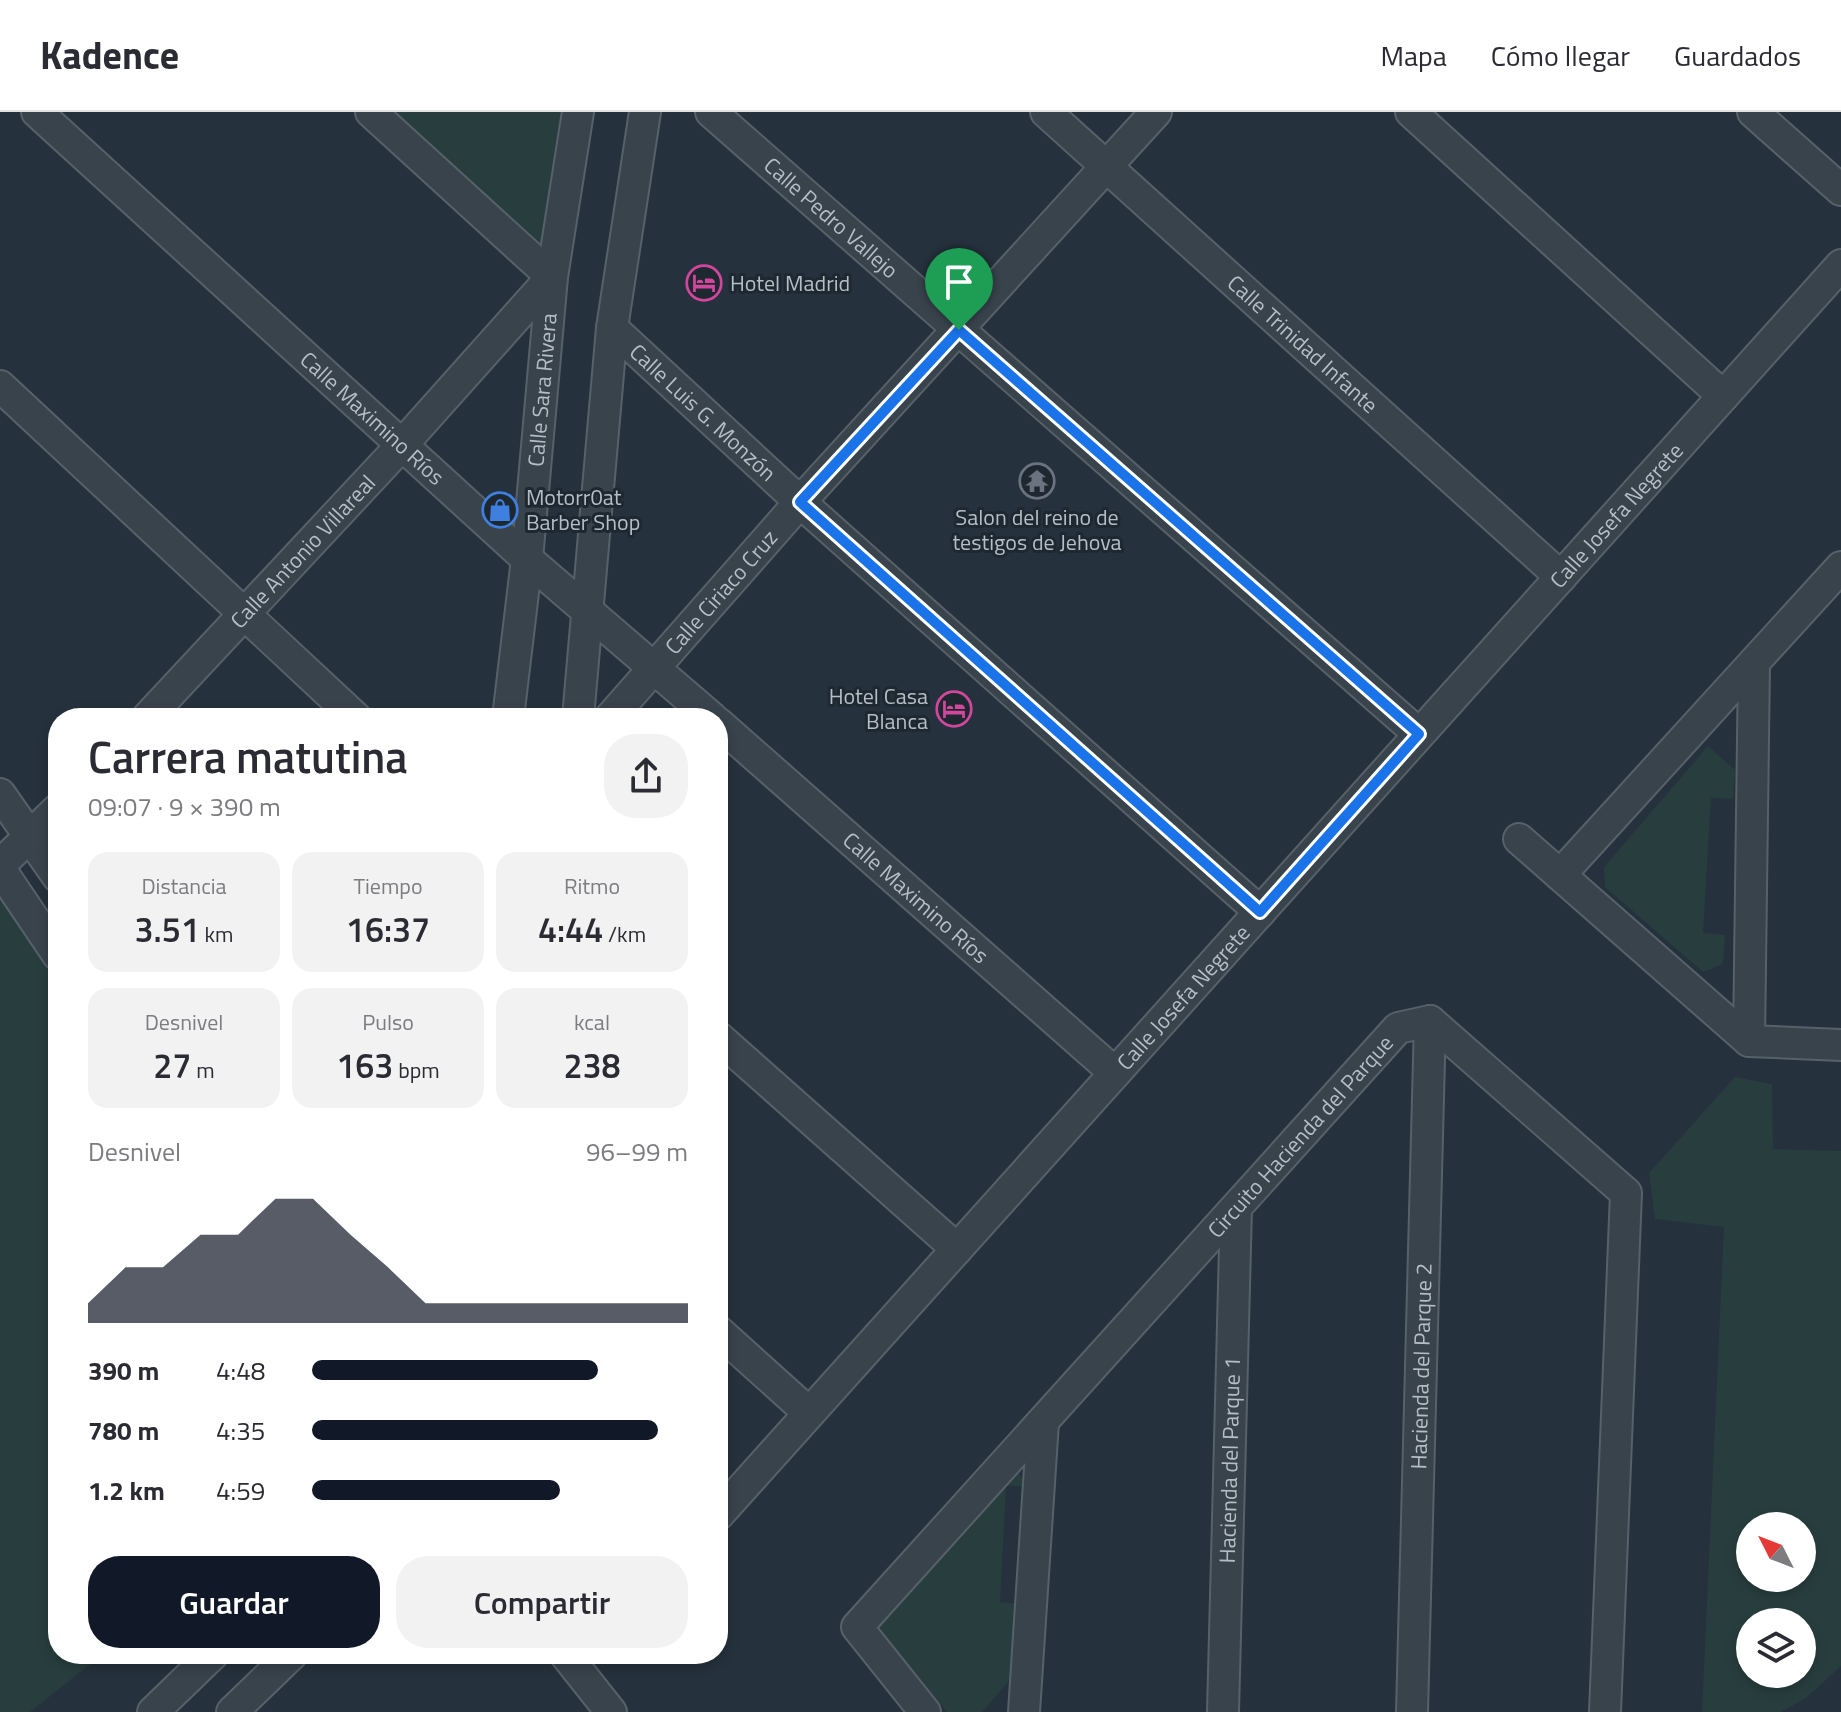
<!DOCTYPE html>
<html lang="es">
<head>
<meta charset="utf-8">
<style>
  :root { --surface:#fff; --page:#f2f2f3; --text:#2b2b33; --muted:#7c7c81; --line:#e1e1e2; --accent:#111827 }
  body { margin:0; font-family:"Titillium Web",sans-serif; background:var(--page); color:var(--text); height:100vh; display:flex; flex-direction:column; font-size:30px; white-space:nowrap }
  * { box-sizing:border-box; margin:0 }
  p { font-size:26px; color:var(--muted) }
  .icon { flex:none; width:44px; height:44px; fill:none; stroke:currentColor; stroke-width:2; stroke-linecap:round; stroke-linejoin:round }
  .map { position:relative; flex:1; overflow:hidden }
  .side { position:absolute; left:48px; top:596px; width:680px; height:956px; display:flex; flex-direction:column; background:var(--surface); border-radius:32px; box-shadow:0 4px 12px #0003 }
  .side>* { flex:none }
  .needle { width:52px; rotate:312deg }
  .fabs { position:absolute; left:1736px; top:1400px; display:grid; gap:16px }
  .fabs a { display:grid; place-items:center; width:80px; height:80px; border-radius:50%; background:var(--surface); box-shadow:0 4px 12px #0003; font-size:40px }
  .pin { position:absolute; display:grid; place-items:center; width:68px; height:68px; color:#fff; margin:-82px -34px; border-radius:50% 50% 50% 0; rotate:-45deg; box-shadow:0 0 8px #0007 }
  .pin .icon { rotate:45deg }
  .round { display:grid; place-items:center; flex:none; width:84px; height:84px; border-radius:32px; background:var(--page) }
  .overview { display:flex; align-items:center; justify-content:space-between; height:136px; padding:0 40px }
  h1 { font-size:44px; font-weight:600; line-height:60px }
  .metrics { display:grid; grid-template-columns:repeat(3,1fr); gap:12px; height:136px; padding:8px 40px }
  .metrics div { display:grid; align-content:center; border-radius:20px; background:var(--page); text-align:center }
  .metrics b { font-size:34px; font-weight:600 }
  .metrics small { font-size:22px; font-weight:400 }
  .metrics p { font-size:22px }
  .chart { height:224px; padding:16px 40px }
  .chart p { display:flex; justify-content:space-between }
  .chart svg { width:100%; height:144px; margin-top:8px; fill:var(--accent); opacity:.7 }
  .cta { display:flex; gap:16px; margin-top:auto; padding:16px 40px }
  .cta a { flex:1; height:92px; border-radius:32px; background:var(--accent); color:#fff; font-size:32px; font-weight:600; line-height:92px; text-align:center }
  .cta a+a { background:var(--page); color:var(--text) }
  ul { padding:0 40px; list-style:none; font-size:26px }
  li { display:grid; grid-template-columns:128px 96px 1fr; align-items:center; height:60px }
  li i { height:20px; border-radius:10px; background:var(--accent) }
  header { display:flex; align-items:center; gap:48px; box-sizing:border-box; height:112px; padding:0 40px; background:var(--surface); border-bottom:2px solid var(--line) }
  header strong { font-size:38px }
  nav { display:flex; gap:44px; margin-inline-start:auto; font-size:28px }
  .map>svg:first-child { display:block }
  .green { fill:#283e3e; fill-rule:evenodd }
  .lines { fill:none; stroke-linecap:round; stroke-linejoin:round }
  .minor-casing { stroke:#57616a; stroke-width:34 }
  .minor { stroke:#39434c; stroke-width:30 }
  .route-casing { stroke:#fff; stroke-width:16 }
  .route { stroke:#1a73e8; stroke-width:10 }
  .labels { text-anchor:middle; stroke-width:6; stroke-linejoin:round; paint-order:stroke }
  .street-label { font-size:22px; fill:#b5bec7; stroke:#1e2831 }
  .poi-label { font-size:22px; fill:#b5bec7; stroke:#1e2831; text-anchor:start }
</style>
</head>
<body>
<header>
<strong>Kadence</strong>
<nav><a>Mapa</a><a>Cómo llegar</a><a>Guardados</a></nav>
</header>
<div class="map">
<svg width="1841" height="1600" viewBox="0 0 1841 1600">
  <rect width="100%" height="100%" fill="#25313c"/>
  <path class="green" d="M 380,0 L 570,0 L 549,150 Z
    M 1708,634 L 1735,658 L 1733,687 L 1711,686 L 1703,821 L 1725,823 L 1723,852 L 1703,860 L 1605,775 L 1604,755 Z
    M 0,762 L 58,855 L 58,1542 L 103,1542 L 30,1600 L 0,1600 Z
    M 1735,965 L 1772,972 L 1773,1037 L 1841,1039 L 1841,1554 L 1806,1586 L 1781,1600 L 1702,1600 L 1724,1115 L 1655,1107 L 1649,1061 ZM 1750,1414 L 1802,1414 L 1802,1466 L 1750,1466 ZM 1750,1510 L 1802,1510 L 1802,1562 L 1750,1562 Z
    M 1007,1360 L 1019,1360 L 1025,1374 L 1006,1374 L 1000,1490 L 1020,1492 L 1017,1560 L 982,1600 L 947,1600 L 877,1514 Z"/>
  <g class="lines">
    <defs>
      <g id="minor">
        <path id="s1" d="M 37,0 L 527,447 L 712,606"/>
        <path id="s2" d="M 711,0 L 1419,622"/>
        <path id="s3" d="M 1046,0 L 1561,465"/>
        <path d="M 1411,0 L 1723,284"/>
        <path d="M 1753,0 L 1841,78"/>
        <path id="s4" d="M 612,216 L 800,390 L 1260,800"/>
        <path d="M 0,274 L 356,606"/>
        <path id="s5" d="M 147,606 L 401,334 L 552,165 L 371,0"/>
        <path id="s6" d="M 508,606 L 527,447 L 552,165 L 578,0"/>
        <path d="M 578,606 L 612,216 L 645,0"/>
        <path id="s7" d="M 610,606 L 800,390 L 1156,0"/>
        <path id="s8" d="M 718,611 L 1115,961"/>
        <path d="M 0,682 L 58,765"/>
        <path d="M 1519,727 L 1749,929 L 1841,933"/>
        <path d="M 0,753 L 58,697"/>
        <path d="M 0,757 L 58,843"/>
        <path d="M 1560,763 L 1841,455"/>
        <path d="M 718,925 L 957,1137"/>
        <path d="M 1749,929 L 1754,551"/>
        <path d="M 718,1219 L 809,1301"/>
        <path id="s9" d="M 718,1403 L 1841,153"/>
        <path d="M 565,1542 L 611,1600"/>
        <path d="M 153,1600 L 213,1542"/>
        <path d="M 232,1600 L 292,1542"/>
        <path id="s10" d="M 925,1600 L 857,1515 L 1398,916 L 1430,909 L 1626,1081 L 1605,1600"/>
        <path d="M 1024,1600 L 1043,1310"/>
        <path id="s11" d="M 1223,1600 L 1236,1096"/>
        <path id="s12" d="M 1412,1600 L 1430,909"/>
      </g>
    </defs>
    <use href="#minor" class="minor-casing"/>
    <use href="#minor" class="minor"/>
  </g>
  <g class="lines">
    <defs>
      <path id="route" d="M 959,218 L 1419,622 L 1260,800 L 800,390 Z"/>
    </defs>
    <use href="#route" class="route-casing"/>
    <use href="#route" class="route"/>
  </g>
  <defs>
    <symbol id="hotel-ring" viewBox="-11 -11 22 22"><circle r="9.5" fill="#1e2831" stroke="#d1479c" stroke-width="1.5"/><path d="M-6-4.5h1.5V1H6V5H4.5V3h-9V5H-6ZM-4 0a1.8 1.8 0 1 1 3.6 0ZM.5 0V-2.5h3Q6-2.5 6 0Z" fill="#d1479c"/></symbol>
    <symbol id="temple-ring" viewBox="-11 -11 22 22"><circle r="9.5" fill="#1e2831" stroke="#6b7280" stroke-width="1.5"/><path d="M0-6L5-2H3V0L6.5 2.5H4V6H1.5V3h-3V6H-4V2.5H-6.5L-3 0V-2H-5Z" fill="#6b7280"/></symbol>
    <symbol id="shop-ring" viewBox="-11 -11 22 22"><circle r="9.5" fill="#1e2831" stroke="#3f7fe0" stroke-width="1.5"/><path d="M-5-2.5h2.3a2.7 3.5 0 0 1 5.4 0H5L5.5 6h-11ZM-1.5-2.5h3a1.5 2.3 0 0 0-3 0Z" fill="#3f7fe0"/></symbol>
  </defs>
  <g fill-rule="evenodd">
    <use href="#hotel-ring" x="684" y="151" width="40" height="40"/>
    <use href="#temple-ring" x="1017" y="349" width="40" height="40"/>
    <use href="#shop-ring" x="480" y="378" width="40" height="40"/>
    <use href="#hotel-ring" x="934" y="577" width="40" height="40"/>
  </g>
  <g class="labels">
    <g class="street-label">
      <text dy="8" stroke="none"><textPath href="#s2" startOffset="160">Calle Pedro Vallejo</textPath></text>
      <text dy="8" stroke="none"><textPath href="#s3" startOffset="346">Calle Trinidad Infante</textPath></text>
      <text dy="8" stroke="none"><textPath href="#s6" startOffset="330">Calle Sara Rivera</textPath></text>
      <text dy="8" stroke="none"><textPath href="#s4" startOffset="124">Calle Luis G. Monzón</textPath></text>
      <text dy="8" stroke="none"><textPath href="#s1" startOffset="454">Calle Maximino Ríos</textPath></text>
      <text dy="8" stroke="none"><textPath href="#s9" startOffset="1344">Calle Josefa Negrete</textPath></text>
      <text dy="8" stroke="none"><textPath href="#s5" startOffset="228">Calle Antonio Villareal</textPath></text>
      <text dy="8" stroke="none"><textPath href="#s7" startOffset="168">Calle Ciriaco Cruz</textPath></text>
      <text dy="8" stroke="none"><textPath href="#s8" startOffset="264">Calle Maximino Ríos</textPath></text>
      <text dy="8" stroke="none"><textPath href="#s9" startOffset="696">Calle Josefa Negrete</textPath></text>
      <text dy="8" stroke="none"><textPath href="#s10" startOffset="770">Circuito Hacienda del Parque</textPath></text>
      <text dy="8" stroke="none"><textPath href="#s12" startOffset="346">Hacienda del Parque 2</textPath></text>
      <text dy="8" stroke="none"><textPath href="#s11" startOffset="252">Hacienda del Parque 1</textPath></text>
    </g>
    <g class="poi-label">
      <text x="730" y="179">Hotel Madrid</text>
      <text x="526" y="393">Motorr0at<tspan x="526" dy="25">Barber Shop</tspan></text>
      <text x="1037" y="413" text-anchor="middle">Salon del reino de<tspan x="1037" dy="25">testigos de Jehova</tspan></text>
      <text x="928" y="592" text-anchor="end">Hotel Casa<tspan x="928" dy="25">Blanca</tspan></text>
    </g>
  </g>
</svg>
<div class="fabs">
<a><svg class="needle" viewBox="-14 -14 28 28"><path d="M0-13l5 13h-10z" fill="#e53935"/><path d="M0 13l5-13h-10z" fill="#7c7c81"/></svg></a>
<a><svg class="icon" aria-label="layers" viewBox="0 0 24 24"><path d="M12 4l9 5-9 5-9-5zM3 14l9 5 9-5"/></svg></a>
</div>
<div class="pin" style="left:959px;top:218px;background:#1e9e55"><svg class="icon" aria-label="arrive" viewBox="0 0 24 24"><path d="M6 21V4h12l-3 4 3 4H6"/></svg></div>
<section class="side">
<div class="overview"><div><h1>Carrera matutina</h1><p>09:07 · 9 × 390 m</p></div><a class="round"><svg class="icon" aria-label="share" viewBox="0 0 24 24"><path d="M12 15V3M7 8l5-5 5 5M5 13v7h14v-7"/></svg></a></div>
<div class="metrics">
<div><p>Distancia</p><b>3.51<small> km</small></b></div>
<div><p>Tiempo</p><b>16:37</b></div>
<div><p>Ritmo</p><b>4:44<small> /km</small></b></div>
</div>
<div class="metrics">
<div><p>Desnivel</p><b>27<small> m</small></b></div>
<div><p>Pulso</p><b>163<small> bpm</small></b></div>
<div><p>kcal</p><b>238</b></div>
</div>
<div class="chart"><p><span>Desnivel</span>96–99 m</p>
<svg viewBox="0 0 160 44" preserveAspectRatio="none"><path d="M0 44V38L10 27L20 27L30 17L40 17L50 6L60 6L70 17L80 27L90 38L100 38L110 38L120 38L130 38L140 38L150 38L160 38V44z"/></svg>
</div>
<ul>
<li><b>390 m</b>4:48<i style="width:76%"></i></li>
<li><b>780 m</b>4:35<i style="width:92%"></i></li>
<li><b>1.2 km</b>4:59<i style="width:66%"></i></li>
</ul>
<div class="cta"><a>Guardar</a><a>Compartir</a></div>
</section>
</div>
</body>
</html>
